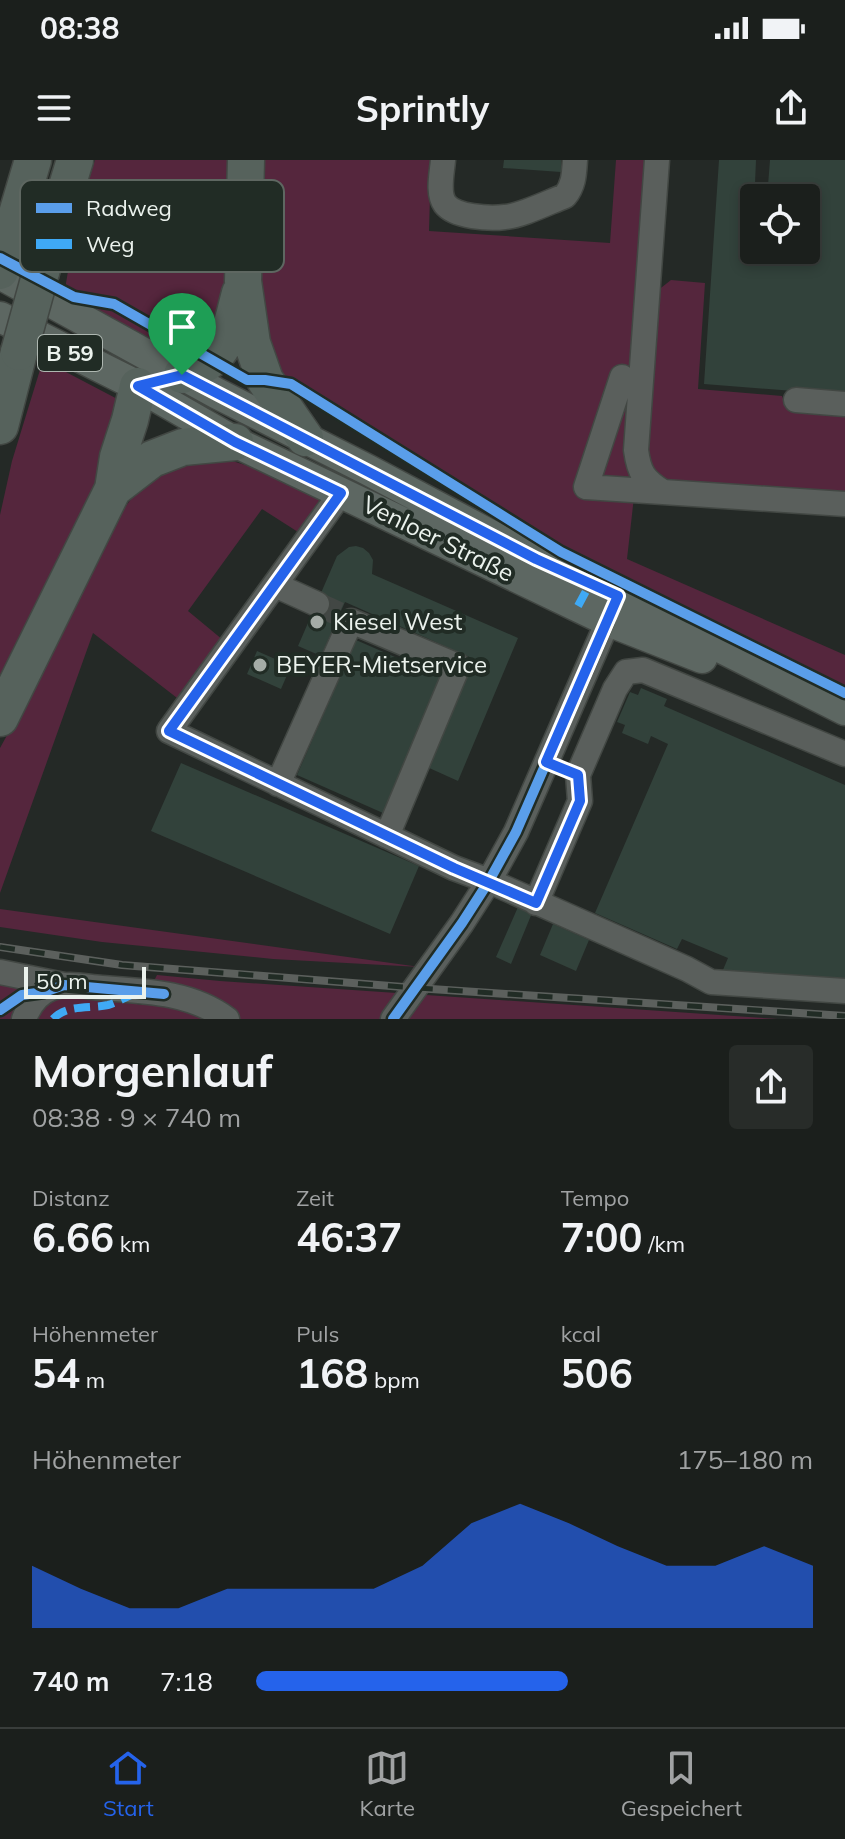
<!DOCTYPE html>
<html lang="de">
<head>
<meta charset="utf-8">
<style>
  :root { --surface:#1b1f1c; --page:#282c29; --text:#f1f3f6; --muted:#a0a2a3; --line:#393d3b; --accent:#2563eb }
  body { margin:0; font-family:Mulish,sans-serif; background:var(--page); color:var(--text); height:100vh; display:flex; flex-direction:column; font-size:30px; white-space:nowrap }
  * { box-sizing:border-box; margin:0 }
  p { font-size:26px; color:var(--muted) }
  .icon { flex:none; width:44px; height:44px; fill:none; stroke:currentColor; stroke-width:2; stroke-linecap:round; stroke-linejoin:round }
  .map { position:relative; height:859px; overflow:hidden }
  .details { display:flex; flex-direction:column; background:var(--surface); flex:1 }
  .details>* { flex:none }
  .buttons { position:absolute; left:740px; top:24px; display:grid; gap:16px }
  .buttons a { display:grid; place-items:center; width:80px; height:80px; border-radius:8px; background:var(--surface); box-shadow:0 4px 12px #0003,0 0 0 2px var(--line); font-size:40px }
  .scale { position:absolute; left:24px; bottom:20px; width:122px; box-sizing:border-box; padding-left:8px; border:4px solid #ebf2ed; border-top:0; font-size:22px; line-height:28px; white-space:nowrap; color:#ebf2ed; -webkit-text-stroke:6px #212c25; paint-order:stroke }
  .pin { position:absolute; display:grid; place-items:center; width:68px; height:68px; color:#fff; margin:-82px -34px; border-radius:50% 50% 50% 0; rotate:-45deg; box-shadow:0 0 8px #0007 }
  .pin .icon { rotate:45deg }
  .round { display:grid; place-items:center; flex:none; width:84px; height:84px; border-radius:8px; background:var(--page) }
  .head { display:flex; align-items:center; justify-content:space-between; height:136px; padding:0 32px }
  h1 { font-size:44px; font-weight:700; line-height:60px }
  .figures { display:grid; grid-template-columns:repeat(3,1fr); gap:12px; height:136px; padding:8px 32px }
  .figures div { display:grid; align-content:center }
  .figures b { font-size:40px; font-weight:700 }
  .figures small { font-size:22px; font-weight:400 }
  .figures p { font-size:22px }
  .chart { height:224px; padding:16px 32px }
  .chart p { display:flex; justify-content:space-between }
  .chart svg { width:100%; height:144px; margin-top:8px; fill:var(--accent); opacity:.7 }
  ul { padding:0 32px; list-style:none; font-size:26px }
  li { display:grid; grid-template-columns:128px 96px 1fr; align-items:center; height:60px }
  li i { height:20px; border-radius:10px; background:var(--accent) }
  .status { display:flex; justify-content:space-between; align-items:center; height:56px; padding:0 40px; background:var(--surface); direction:ltr }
  .status svg { height:22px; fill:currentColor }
  header { display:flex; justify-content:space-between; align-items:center; height:104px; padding:0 32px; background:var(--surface); font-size:36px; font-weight:700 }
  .tabs { display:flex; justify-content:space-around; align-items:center; height:112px; border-top:2px solid var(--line); background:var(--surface); font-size:22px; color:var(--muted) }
  .tabs a { display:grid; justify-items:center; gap:4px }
  .tabs .active { color:var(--accent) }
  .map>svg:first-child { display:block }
  .green { fill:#55263d }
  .building { fill:#32423b }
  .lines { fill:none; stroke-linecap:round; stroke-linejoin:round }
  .minor-tunnel { stroke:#424744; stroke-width:24; stroke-dasharray:24 12; stroke-linecap:butt }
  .minor-casing { stroke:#424743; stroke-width:27 }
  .major-casing { stroke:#424743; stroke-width:33 }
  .highway-casing { stroke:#424743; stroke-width:39 }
  .minor { stroke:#5a5f5c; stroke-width:24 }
  .major { stroke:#5d6762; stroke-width:30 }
  .highway { stroke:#56625c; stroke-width:36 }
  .rail-casing { stroke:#5c605d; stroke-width:8 }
  .rail { stroke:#212c25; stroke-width:5; stroke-dasharray:15; stroke-linecap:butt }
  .highway-bridge-casing { stroke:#424743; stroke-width:39; stroke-linecap:butt }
  .highway-bridge { stroke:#56625c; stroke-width:36 }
  .quiet { stroke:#3fa9f5; stroke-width:8; stroke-dasharray:16 8; stroke-linecap:butt }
  .cycleway-casing { stroke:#212c25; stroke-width:15 }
  .cycleway { stroke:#5a9eea; stroke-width:10 }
  .route-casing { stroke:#fff; stroke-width:16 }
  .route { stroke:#2563eb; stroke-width:10 }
  .poi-dot { fill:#a5aca7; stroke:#212c25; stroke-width:3 }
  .labels { text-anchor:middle; stroke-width:8; stroke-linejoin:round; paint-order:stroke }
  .shield { fill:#212c25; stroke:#aeb7b1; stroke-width:2 }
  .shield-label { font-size:22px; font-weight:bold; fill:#ebf2ed }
  .street-label { font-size:24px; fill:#ebf2ed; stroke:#212c25 }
  .poi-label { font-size:24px; fill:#ebf2ed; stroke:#212c25; text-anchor:start }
  .key { fill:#212c25; stroke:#5e6761; stroke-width:2 }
  .key-label { font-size:22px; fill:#ebf2ed }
</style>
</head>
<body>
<div class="status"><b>08:38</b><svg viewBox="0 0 49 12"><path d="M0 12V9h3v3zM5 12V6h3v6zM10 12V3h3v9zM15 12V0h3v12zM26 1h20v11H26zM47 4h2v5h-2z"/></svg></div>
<header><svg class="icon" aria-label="menu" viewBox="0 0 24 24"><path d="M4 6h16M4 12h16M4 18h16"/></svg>Sprintly<svg class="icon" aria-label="share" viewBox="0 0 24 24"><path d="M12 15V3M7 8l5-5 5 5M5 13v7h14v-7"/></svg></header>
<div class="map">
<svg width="845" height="859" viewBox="0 0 845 859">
  <rect width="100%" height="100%" fill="#242926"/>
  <path class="green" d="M 95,0 L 229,0 L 230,127 L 218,172 L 188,201 L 73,140 L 65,129 L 77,58 Z
    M 263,0 L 431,0 L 429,71 L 610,83 L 616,0 L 649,0 L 636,319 L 627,399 L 845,495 L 845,529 L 570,393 L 300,224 L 291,219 L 282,218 L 259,168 Z
    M 671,120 L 705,123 L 698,229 L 782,236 L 785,244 L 845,249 L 845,336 L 664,323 L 647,309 L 657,131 Z
    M 43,200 L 125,243 L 110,291 L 87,341 L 0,515 L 0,355 L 12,301 Z
    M 214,297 C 253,304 285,321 321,338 L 298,372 L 262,349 L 188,451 L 223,480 L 181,541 L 93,473 L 0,733 L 0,588 L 38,519 L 120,354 L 140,327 L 167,307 Z
    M 0,749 L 420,807 L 273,799 L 102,782 L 0,767 Z
    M 0,815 L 82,834 L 142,845 L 157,815 L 220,821 L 778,859 L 0,859 Z"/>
  <path class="building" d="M 504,0 L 561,0 L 561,12 L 503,8 Z
    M 719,0 L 756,0 L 753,70 L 754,70 L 754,90 L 806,90 L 806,38 L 767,38 L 770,0 L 845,0 L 845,235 L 704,224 Z
    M 356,386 L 363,388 L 369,393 L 373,400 L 372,414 L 518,478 L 458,621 L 427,607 L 474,499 L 345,442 L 321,496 L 298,486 L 337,396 L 349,387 Z
    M 356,480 L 443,518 L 383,653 L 297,615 Z
    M 257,491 L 291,506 L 281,529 L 247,514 Z
    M 641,528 L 667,539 L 664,546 L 845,625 L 845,827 L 720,817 L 728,798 L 682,779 L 677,789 L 595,753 L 668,584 L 651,576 L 648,584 L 622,573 L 625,565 L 617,562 L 630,532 L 638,535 Z
    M 181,603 L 419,706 L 390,774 L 151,671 Z
    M 518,747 L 532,753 L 511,804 L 496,797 Z
    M 553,764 L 589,780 L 576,811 L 540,795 Z"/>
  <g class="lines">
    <path class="minor-tunnel" d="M 317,444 L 339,454"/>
    <defs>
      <path id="minor" d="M 443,0 C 442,13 437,33 445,44 C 455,57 489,59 505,57 C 521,56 549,42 565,36 C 574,25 574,14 575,0
        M 657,0 L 636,290 C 639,313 644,320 663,332 L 845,344
        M 622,217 L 586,327 L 663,332
        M 796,240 L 845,244
        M 341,333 L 169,571 L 454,708 L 489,721 L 687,809 L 711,822 L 845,831
        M 275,425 L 317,444
        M 278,624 L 351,461 L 458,506 L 387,676
        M 536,743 L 580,641 L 578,615 L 615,529 L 626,512 L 643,510 L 845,594
        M 0,812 L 64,825
        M 24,859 C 29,846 38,833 52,828 C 68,822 86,827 102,828 C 145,831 191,832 227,859
        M 393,859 L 462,763 L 489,721 L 516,672 L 608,461"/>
      <path id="major" d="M 0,114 L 216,233 L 368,310 L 536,399 L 618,436 L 845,550
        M 0,157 L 138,226 L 235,282 L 608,461 L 702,498"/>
      <path id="highway" d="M 246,0 L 243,121 L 252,183 L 265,220 L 305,278
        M 0,111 L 33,0
        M 41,112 L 75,0
        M 182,215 C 192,211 204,206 212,199 C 230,183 234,155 240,133
        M 0,266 L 19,192
        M 113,329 L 152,299 L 183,287 L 235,282
        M 0,558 L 113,329 L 118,297 L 130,260 L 138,226"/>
    </defs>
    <use href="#minor" class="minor-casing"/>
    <use href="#major" class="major-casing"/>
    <use href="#highway" class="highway-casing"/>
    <use href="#minor" class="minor"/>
    <use href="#major" class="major"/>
    <use href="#highway" class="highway"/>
    <defs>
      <path id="rail" d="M 0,787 L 122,805 L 416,828 L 845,856"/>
    </defs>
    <use href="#rail" class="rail-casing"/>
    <use href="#rail" class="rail"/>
    <defs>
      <path id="highway-bridge" d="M 19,192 L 41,112"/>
    </defs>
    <use href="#highway-bridge" class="highway-bridge-casing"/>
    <use href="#highway-bridge" class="highway-bridge"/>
    <path class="quiet" d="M 578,446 L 598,409
      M 53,859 C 67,844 89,849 108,845 C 116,843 124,838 131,835"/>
    <defs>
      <path id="cycleway" d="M 0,98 L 74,137 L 114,144 L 247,220 L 265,220 L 291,224 L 561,392 L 845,533
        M 0,850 L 22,835 L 44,832 L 64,825 L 164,834
        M 393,859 L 462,763 L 489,721 L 516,672 L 608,461"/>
    </defs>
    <use href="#cycleway" class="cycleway-casing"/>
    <use href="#cycleway" class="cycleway"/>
  </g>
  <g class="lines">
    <defs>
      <path id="route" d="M 182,215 L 536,399 L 618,436 L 546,602 L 578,615 L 580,641 L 536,743 L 454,708 L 169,571 L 341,333 L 235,282 L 138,226 Z"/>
    </defs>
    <use href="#route" class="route-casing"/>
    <use href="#route" class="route"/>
  </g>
  <g class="poi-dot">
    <circle cx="317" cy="462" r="8"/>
    <circle cx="260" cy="505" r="8"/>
  </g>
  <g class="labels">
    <rect class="shield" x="38" y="175" width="64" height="36" rx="6"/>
    <g class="shield-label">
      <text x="70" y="201">B 59</text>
    </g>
    <g class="street-label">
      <text transform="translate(438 379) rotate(26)" y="8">Venloer Straße</text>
    </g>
    <g class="poi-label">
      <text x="333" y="470">Kiesel West</text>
      <text x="276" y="513">BEYER-Mietservice</text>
    </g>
  </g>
  <rect x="20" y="20" width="264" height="92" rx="12" class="key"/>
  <rect x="36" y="43" width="36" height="10" fill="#5a9eea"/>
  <rect x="36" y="79" width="36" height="10" fill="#3fa9f5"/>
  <g class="key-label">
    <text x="86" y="56">Radweg</text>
    <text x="86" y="92">Weg</text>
  </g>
</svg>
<div class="buttons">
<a><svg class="icon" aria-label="locate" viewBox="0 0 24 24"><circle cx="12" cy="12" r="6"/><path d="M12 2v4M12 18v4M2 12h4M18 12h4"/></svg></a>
</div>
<div class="scale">50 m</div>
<div class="pin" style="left:182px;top:215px;background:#1e9e55"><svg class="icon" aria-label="arrive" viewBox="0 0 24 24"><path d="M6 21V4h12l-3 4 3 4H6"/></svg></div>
</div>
<section class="details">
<div class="head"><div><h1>Morgenlauf</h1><p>08:38 · 9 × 740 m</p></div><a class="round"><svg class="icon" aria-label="share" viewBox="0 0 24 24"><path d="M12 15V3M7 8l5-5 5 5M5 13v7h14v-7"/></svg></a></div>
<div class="figures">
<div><p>Distanz</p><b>6.66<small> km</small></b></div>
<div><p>Zeit</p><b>46:37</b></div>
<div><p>Tempo</p><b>7:00<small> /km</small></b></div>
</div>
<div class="figures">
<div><p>Höhenmeter</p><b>54<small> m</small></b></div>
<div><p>Puls</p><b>168<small> bpm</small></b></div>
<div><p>kcal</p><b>506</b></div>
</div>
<div class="chart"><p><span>Höhenmeter</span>175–180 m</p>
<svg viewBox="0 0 160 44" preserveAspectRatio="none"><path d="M0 44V25L10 32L20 38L30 38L40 32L50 32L60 32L70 32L80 25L90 12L100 6L110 12L120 19L130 25L140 25L150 19L160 25V44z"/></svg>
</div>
<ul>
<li><b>740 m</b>7:18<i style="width:56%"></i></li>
</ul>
</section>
<nav class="tabs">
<a class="active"><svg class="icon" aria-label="home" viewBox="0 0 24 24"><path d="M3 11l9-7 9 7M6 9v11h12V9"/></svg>Start</a>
<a><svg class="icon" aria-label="map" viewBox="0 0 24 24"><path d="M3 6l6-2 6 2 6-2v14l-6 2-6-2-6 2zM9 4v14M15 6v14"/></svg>Karte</a>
<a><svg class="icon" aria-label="saved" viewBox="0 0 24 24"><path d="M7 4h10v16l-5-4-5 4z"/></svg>Gespeichert</a>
</nav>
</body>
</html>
